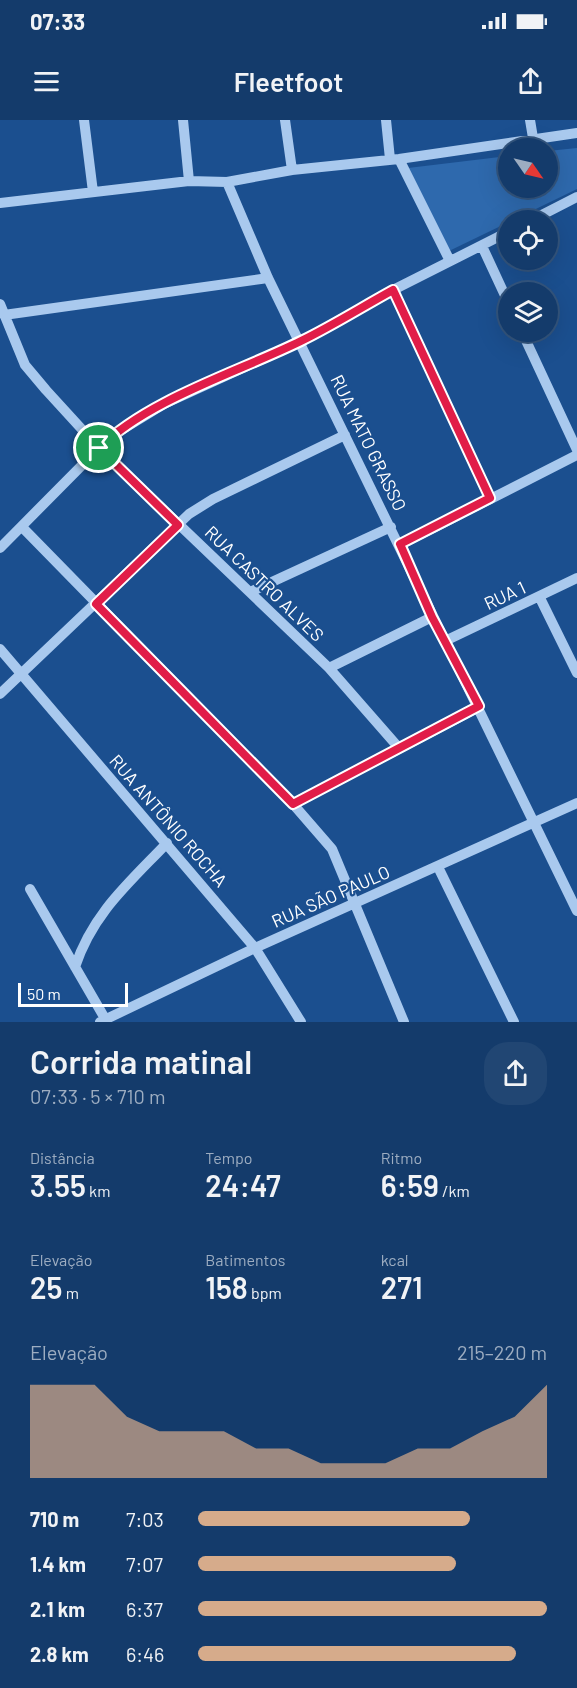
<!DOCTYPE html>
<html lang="pt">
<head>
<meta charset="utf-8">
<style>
  :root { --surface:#143b6b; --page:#214673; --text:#f1f3f6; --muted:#9dadc1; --line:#33557e; --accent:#d6ab8b }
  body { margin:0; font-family:Barlow,sans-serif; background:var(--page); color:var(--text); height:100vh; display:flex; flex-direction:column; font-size:22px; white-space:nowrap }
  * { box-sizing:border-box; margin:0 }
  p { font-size:20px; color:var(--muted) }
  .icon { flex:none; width:33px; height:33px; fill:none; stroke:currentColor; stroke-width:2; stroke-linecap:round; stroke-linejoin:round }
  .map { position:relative; height:902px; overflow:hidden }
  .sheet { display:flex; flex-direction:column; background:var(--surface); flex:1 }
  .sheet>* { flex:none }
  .needle { width:39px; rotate:124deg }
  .tools { position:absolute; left:498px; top:18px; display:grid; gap:12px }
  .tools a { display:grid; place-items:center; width:60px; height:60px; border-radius:50%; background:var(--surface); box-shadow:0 6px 24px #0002,0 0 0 2px var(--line); font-size:30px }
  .scale { position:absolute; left:18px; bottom:15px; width:110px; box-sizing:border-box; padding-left:6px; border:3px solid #fff; border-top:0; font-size:16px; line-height:21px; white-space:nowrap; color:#fff; -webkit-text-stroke:4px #1b4f8f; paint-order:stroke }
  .pin { position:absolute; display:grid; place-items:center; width:51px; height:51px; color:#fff; margin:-26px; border:3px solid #fff; border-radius:50%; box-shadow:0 2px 6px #0007 }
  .round { display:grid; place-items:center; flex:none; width:63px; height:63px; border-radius:24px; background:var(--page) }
  .head { display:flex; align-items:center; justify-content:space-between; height:102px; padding:0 30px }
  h1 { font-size:33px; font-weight:600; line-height:45px }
  .stats { display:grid; grid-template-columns:repeat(3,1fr); gap:9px; height:102px; padding:6px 30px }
  .stats div { display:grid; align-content:center }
  .stats b { font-size:30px; font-weight:600 }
  .stats small { font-size:16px; font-weight:400 }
  .stats p { font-size:16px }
  .chart { height:168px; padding:12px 30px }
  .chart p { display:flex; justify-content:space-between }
  .chart svg { width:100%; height:108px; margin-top:6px; fill:var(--accent); opacity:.7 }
  ul { padding:0 30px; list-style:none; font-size:20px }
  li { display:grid; grid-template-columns:96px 72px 1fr; align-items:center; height:45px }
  li i { height:15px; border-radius:8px; background:var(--accent) }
  .status { display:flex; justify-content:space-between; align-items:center; height:42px; padding:0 30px; background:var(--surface); direction:ltr }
  .status svg { height:16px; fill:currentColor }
  header { display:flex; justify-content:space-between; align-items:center; height:78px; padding:0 30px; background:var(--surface); font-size:27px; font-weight:600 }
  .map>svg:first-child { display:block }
  .green { fill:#2e69ad }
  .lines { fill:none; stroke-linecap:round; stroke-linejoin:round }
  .minor { stroke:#a9c9ee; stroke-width:10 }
  .route-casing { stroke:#fff; stroke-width:12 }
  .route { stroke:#e11d48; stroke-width:8 }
  .labels { text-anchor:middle; stroke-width:4.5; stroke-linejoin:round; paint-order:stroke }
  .street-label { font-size:18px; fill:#fff; stroke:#1b4f8f }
</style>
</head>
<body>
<div class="status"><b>07:33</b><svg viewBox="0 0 49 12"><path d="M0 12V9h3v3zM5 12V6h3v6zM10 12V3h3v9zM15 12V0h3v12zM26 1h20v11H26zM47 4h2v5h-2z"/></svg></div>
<header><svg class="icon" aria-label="menu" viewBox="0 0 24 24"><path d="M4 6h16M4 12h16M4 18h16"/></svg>Fleetfoot<svg class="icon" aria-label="share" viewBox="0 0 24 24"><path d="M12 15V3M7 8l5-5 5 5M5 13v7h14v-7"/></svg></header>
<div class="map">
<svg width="577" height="902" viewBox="0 0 577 902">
  <rect width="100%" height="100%" fill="#1b4f8f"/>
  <path class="green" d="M 577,28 L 577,69 L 449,131 L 408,48 L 508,36 L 508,68 L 548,68 L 548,31 Z"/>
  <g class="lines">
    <path class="minor" d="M 84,0 L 93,72
      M 183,0 L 189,61
      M 285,0 L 292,50
      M 386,0 L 390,39
      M 530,0 L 533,18
      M 399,39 L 450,141
      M 227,62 L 268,158 L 577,791
      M 0,83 L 189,61 L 227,62 L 292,50 L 399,39 L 577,13
      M 532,100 L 577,77
      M 482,126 L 508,182
      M 393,170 L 490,378
      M 0,184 L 25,245 L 46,270 L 99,328 L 329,548 L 399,628
      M 4,195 L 268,158
      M 522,212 L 577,330
      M 22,407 L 293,684 L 332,729 L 404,902
      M 400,425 L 577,335
      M 0,428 L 110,317 L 164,284 L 300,222 L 393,170 L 508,112
      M 250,472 L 391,407
      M 540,478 L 577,553
      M 445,521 L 577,458
      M 0,529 L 255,828 L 301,902
      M 329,548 L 432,497
      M 0,574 L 189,394 L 213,379 L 345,315
      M 293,684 L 479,587
      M 438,747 L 514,902
      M 30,769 L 107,902
      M 75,847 C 93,793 129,763 167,723
      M 100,902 L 255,828 L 577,683"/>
  </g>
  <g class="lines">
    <defs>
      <path id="route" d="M 393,170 L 490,378 L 400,424 L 432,497 L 479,586 L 293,684 L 96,484 L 178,405 L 99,328 C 149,279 238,252 301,221 C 332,206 362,187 393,170 Z"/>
    </defs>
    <use href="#route" class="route-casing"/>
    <use href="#route" class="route"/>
  </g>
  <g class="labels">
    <g class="street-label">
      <text transform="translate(368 323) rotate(64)" y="6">RUA MATO GRASSO</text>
      <text transform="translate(264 464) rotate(44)" y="6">RUA CASTRO ALVES</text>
      <text transform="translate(505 476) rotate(-25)" y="6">RUA 1</text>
      <text transform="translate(168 701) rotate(49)" y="6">RUA ANTÔNIO ROCHA</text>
      <text transform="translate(331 777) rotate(-24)" y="6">RUA SÃO PAULO</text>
    </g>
  </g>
</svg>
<div class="tools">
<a><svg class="needle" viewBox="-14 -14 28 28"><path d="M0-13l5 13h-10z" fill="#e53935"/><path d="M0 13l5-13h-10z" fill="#9dadc1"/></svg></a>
<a><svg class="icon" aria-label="locate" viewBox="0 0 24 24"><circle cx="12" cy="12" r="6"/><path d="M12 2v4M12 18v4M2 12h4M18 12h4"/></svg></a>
<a><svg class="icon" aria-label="layers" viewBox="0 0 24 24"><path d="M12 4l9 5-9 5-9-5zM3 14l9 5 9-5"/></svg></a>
</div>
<div class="scale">50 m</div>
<div class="pin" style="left:99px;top:328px;background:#1e9e55"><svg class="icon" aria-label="arrive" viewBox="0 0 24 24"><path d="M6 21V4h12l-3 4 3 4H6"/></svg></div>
</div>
<section class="sheet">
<div class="head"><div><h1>Corrida matinal</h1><p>07:33 · 5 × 710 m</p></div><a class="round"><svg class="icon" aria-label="share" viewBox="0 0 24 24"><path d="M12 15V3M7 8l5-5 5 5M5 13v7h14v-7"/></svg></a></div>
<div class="stats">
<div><p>Distância</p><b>3.55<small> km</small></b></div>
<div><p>Tempo</p><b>24:47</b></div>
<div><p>Ritmo</p><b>6:59<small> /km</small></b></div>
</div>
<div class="stats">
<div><p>Elevação</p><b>25<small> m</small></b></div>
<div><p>Batimentos</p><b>158<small> bpm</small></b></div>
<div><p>kcal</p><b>271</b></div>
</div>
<div class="chart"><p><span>Elevação</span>215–220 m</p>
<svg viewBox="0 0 160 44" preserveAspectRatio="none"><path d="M0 44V6L10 6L20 6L30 19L40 25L50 25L60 25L70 32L80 32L90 38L100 38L110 38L120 32L130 32L140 25L150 19L160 6V44z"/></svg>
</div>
<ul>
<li><b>710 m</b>7:03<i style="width:78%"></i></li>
<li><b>1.4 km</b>7:07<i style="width:74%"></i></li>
<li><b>2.1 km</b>6:37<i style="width:100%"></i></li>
<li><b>2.8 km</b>6:46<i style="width:91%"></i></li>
</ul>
</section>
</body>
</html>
